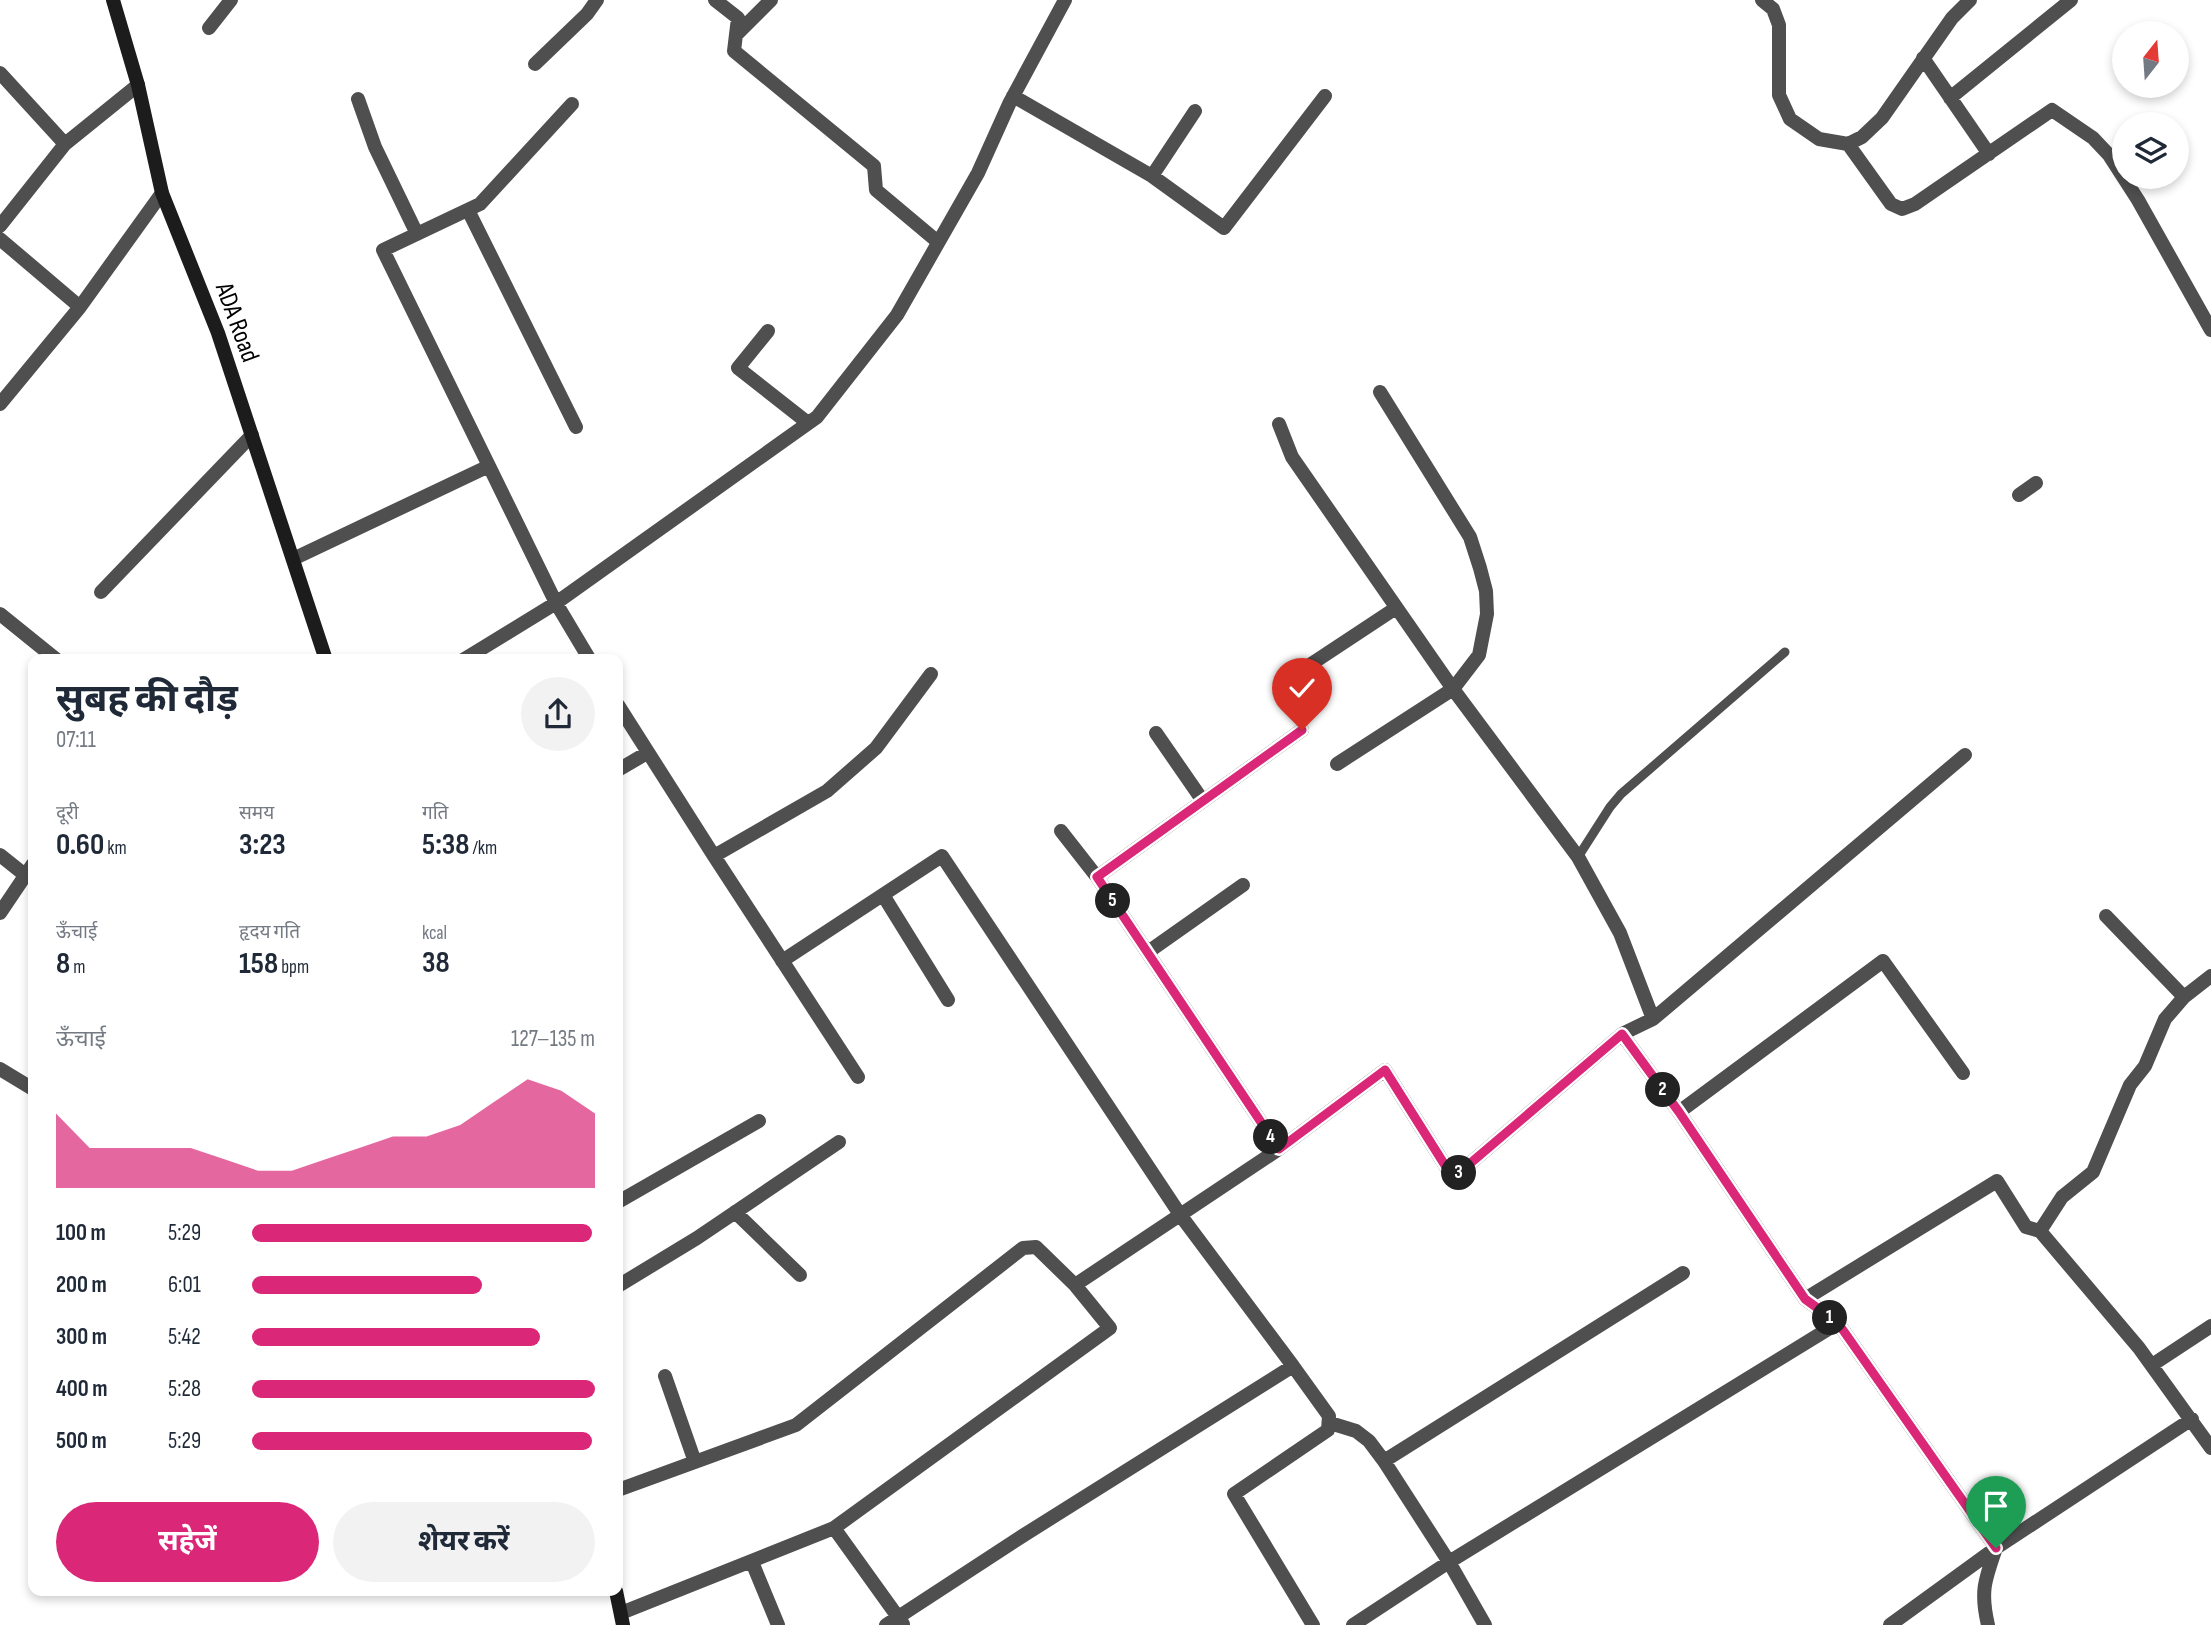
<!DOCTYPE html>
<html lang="hi">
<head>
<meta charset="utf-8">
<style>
  :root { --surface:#fff; --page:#f2f2f3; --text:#1f2937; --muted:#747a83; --accent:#db2777 }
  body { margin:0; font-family:"Sofia Sans Condensed","Noto Sans Devanagari",sans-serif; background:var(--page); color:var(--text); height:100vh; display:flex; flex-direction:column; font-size:26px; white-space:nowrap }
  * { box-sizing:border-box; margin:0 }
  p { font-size:23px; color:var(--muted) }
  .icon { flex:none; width:38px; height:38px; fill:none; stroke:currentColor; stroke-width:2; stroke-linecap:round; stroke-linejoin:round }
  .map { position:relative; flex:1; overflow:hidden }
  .side { position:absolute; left:28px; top:654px; width:595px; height:942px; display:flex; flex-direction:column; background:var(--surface); border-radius:14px; box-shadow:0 4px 10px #0003 }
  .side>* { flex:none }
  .needle { width:46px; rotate:17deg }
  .buttons { position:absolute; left:2112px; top:21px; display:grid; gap:14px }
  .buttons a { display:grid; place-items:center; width:77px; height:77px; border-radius:50%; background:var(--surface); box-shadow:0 4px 10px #0003; font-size:35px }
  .pin { position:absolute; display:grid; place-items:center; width:60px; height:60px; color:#fff; margin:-72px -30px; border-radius:50% 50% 50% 0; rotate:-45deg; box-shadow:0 0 7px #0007 }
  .pin .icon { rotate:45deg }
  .km { position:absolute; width:35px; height:35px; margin:-18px; border-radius:50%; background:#222; color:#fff; font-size:19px; line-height:35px; text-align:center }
  .round { display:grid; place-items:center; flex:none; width:74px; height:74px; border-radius:37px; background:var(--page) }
  .head { display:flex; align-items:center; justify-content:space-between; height:119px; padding:0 28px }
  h1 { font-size:38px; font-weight:700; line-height:52px }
  .metrics { display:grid; grid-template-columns:repeat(3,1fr); gap:10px; height:119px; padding:7px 28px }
  .metrics div { display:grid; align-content:center }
  .metrics b { font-size:30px; font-weight:700 }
  .metrics small { font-size:19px; font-weight:400 }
  .metrics p { font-size:19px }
  .chart { height:196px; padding:14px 28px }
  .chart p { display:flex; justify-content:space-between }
  .chart svg { width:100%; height:126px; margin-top:7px; fill:var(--accent); opacity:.7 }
  .primary-button { display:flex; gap:14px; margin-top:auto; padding:14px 28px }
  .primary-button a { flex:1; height:80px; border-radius:42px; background:var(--accent); color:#fff; font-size:28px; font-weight:700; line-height:80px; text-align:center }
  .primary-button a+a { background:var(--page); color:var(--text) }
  ul { padding:0 28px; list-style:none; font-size:23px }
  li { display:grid; grid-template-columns:112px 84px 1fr; align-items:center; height:52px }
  li i { height:18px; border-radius:9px; background:var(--accent) }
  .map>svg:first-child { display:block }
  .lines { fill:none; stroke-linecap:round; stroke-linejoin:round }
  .lane { stroke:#4f4f4f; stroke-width:9 }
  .street { stroke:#4f4f4f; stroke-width:14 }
  .secondary { stroke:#1c1c1c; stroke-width:14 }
  .route-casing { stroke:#fff; stroke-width:14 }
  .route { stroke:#db2777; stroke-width:9 }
  .labels { text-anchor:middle; stroke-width:6; stroke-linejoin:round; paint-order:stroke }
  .street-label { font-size:26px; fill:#000; stroke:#fff }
</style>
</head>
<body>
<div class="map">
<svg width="2211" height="1625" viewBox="0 0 2211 1625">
  <rect width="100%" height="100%" fill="#fff"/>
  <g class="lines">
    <path class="lane" d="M 1578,857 L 1610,807 L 1621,794 L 1785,652"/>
    <path class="street" d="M 715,0 L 738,18 L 734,51 L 874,166 L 876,190 L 938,242
      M 1762,0 L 1773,9 L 1779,25 L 1779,95 L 1790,119 L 1819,139 L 1848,144 L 1862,137 L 1882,118 L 1952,18 L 1970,0
      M 209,28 L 231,0
      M 736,35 L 771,0
      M 1923,58 L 1989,154
      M 535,64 L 587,14 L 597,0
      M 0,73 L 65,144
      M 1013,96 L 1152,176 L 1224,228 L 1325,96
      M 1950,98 L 2071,0
      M 358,99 L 375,147 L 417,234
      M 1848,144 L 1891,204 L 1902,209 L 1915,204 L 2052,110 L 2093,138 L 2109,155 L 2138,200 L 2211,330
      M 1152,176 L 1195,111
      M 468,210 L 576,427
      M 0,226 L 65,144 L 138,85
      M 0,239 L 80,307
      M 768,331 L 738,368 L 808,423
      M 1380,392 L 1470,537 L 1480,568 L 1486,591 L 1487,614 L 1479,655 L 1453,689 L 1578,857 L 1620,933 L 1653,1019
      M 0,404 L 80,307 L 162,193
      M 1279,424 L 1292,457 L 1453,689 L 1337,764
      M 489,466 L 383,250 L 480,204 L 572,104
      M 2019,495 L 2036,483
      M 293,559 L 489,466 L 556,603 L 590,660
      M 101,592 L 252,435
      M 0,614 L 57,660
      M 463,660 L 556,603 L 817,417 L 897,315 L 978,173 L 1010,102 L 1065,0
      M 1287,680 L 1396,608
      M 618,705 L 714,856 L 858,1077
      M 1156,733 L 1203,801
      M 618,770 L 647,753
      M 1061,831 L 1097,877 L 1279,1149
      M 0,855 L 25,875
      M 714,856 L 827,791 L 876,748 L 931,674
      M 1097,877 L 1302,730
      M 883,895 L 948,1000
      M 0,913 L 33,864
      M 2106,916 L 2184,997
      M 1148,952 L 1243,885
      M 782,961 L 942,856 L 1181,1216 L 1293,1366 L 1024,1535 L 886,1625
      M 1622,1034 L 1653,1019 L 1965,755
      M 0,1069 L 33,1089
      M 1679,1112 L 1883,961 L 1963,1073
      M 618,1202 L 759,1121
      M 735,1212 L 800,1275
      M 2040,1231 L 2139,1348 L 2211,1448
      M 618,1286 L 697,1238 L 839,1142
      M 1805,1299 L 1997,1181 L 2026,1227 L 2040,1231 L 2062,1197 L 2093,1172 L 2130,1085 L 2145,1066 L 2165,1019 L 2184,997 L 2211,976
      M 2152,1365 L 2211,1326
      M 1293,1366 L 1329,1416 L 1328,1430 L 1234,1494 L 1313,1625
      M 665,1376 L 695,1462
      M 1330,1423 L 1356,1431 L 1369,1441 L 1384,1461 L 1449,1562 L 1485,1625
      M 1384,1461 L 1683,1273
      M 618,1490 L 796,1425 L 1023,1248 L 1036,1247 L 1075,1285 L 1279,1149 L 1385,1070 L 1453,1178 L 1622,1034 L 1679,1112 L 1805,1299 L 1838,1323 L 1996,1548 C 1985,1580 1980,1591 1988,1625
      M 834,1528 L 903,1624
      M 752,1562 L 778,1625
      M 621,1613 L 834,1528 L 1110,1328 L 1075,1285
      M 1353,1625 L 1449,1562 L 1838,1323
      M 1890,1625 L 1996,1548 L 2192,1419"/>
    <path class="secondary" d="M 113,0 L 138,85 L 162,193 L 218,333 L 326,660
      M 616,1591 L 623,1625"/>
  </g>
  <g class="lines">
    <defs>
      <path id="route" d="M 1302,730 L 1097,877 L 1279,1149 L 1385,1070 L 1453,1178 L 1622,1034 L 1679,1112 L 1805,1299 L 1838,1323 L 1996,1548"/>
    </defs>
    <use href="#route" class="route-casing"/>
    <use href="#route" class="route"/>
  </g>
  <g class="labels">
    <g class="street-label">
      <text transform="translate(238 322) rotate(70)" y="9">ADA Road</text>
    </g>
  </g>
</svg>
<div class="buttons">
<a><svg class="needle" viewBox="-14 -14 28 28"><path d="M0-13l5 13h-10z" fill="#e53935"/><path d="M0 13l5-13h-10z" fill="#747a83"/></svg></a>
<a><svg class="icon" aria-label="layers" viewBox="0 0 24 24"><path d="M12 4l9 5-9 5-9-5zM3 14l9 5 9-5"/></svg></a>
</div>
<div class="pin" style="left:1996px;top:1548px;background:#1e9e55"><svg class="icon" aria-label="arrive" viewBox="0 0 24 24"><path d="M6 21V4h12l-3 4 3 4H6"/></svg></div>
<div class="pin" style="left:1302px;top:730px;background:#d93025"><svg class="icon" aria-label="check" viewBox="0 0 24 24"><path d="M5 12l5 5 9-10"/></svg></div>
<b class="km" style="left:1830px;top:1318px">1</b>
<b class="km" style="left:1663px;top:1090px">2</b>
<b class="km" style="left:1459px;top:1173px">3</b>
<b class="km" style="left:1271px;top:1137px">4</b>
<b class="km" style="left:1113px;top:901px">5</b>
<section class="side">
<div class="head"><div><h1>सुबह की दौड़</h1><p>07:11</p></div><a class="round"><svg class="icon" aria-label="share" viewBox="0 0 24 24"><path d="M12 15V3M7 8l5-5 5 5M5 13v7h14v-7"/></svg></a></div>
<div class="metrics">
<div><p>दूरी</p><b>0.60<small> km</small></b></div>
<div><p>समय</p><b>3:23</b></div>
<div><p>गति</p><b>5:38<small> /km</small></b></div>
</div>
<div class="metrics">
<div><p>ऊँचाई</p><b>8<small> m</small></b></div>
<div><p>हृदय गति</p><b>158<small> bpm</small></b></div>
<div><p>kcal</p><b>38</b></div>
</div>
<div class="chart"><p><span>ऊँचाई</span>127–135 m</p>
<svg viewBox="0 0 160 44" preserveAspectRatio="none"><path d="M0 44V18L10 30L20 30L30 30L40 30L50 34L60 38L70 38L80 34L90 30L100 26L110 26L120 22L130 14L140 6L150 10L160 18V44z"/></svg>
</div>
<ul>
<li><b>100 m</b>5:29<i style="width:99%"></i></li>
<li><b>200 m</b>6:01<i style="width:67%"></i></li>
<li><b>300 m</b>5:42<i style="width:84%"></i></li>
<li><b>400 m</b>5:28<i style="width:100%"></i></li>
<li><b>500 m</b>5:29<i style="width:99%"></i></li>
</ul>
<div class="primary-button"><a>सहेजें</a><a>शेयर करें</a></div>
</section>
</div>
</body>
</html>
